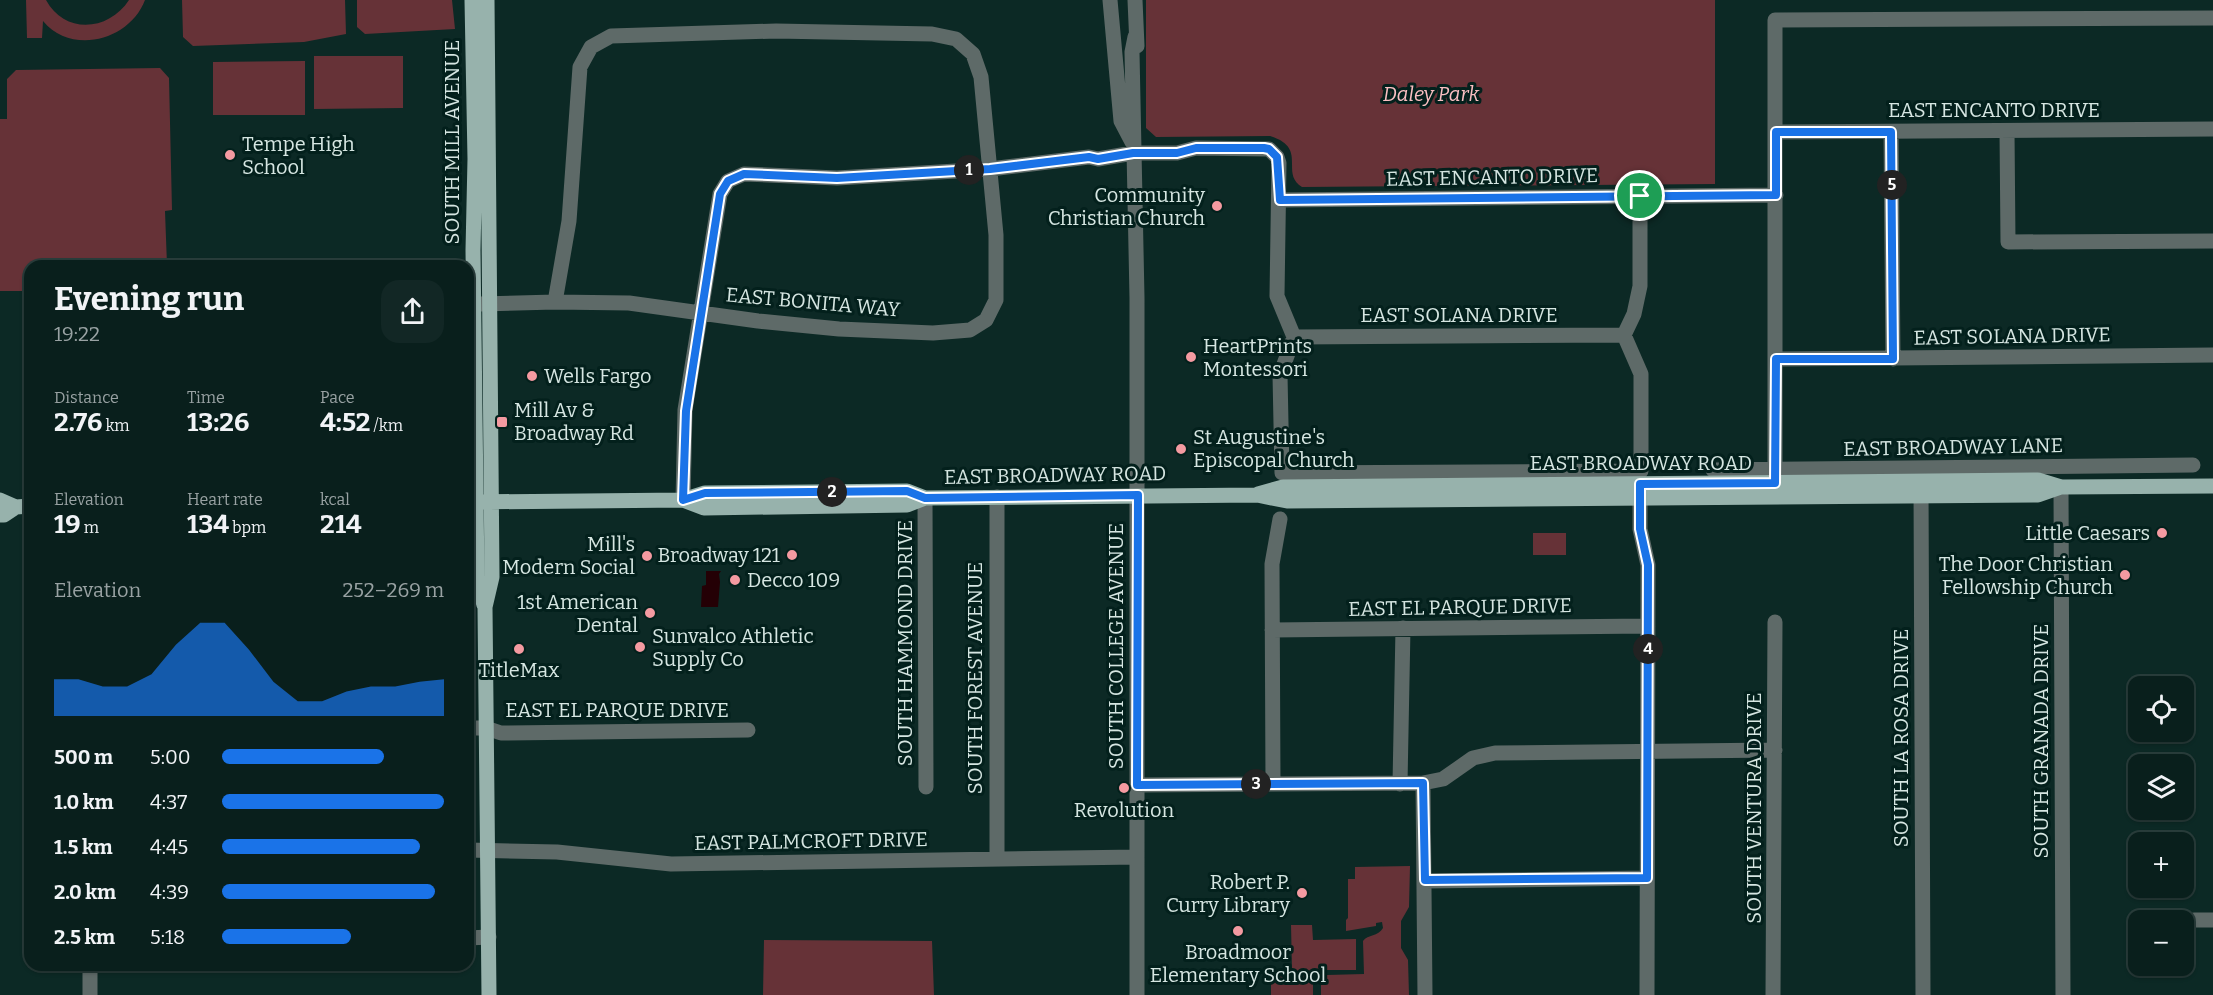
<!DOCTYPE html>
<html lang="en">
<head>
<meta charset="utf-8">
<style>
  :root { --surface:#091f1c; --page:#122725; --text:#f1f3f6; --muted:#99a2a3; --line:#293d3b; --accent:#1a73e8 }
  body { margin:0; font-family:Bitter,serif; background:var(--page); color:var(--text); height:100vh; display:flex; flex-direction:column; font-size:22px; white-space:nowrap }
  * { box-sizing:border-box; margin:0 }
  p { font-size:20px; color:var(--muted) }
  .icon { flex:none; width:33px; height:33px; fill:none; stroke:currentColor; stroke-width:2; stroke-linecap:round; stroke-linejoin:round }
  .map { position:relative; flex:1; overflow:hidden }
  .sheet { position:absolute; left:24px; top:260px; width:450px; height:711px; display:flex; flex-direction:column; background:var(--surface); border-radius:18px; box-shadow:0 2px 4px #0004,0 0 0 2px var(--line) }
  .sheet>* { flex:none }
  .tools { position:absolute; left:2128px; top:676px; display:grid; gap:12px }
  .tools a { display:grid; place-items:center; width:66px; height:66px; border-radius:12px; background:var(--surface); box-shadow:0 2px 4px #0004,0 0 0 2px var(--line); font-size:30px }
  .pin { position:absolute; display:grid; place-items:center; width:51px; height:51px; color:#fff; margin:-26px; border:3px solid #fff; border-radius:50%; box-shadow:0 2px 6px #0007 }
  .km { position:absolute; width:30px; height:30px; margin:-15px; border-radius:50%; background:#222; color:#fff; font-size:16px; line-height:30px; text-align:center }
  .round { display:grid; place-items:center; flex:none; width:63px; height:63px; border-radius:18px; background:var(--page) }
  .head { display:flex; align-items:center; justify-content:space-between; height:102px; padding:0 30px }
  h1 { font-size:33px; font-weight:700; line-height:45px }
  .metrics { display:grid; grid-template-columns:repeat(3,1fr); gap:9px; height:102px; padding:6px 30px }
  .metrics div { display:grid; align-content:center }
  .metrics b { font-size:26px; font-weight:700 }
  .metrics small { font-size:16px; font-weight:400 }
  .metrics p { font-size:16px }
  .chart { height:168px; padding:12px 30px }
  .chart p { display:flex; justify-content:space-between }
  .chart svg { width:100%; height:108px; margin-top:6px; fill:var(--accent); opacity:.7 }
  ul { padding:0 30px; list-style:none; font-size:20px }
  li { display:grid; grid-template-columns:96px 72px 1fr; align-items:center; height:45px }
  li i { height:15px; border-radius:8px; background:var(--accent) }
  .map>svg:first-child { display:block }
  .green { fill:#663237 }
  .water { fill:#240005 }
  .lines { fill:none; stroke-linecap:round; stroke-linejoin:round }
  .minor { stroke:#5e6a68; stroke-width:15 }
  .major { stroke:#97b2ac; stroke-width:15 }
  .route-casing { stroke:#fff; stroke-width:12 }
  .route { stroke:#1a73e8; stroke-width:8 }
  .poi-dot { fill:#f49aa1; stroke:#03201c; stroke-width:2 }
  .labels { text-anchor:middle; stroke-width:6; stroke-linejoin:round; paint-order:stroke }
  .park-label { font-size:20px; font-style:italic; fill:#fabfc2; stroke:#03201c }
  .street-label { font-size:20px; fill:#d6e6e2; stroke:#03201c }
  .poi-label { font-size:20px; fill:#d6e6e2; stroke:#03201c; text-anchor:start }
</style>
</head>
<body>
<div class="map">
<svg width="2213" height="995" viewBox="0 0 2213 995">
  <rect width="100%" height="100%" fill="#0c2925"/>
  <path class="green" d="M 26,0 L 46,0 C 65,35 109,31 129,0 L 145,0 C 130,40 72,56 43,21 L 42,38 L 27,38 Z
    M 182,0 L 345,0 L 346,34 L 304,42 L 193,46 L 183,37 Z
    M 357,0 L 452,0 L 455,29 L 365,34 L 357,27 Z
    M 1146,0 L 1715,0 L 1715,184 L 1302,187 C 1279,173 1309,148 1270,136 L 1156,137 L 1146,128 Z
    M 314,56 L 403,56 L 403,108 L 314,109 Z
    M 305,61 L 305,115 L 213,115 L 213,62 Z
    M 160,68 L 169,78 L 172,210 L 165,211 L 167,265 L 30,266 L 30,291 L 0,291 L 0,119 L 7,119 L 7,79 L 16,70 Z
    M 1533,533 L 1566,533 L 1566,555 L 1533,555 Z
    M 1410,866 L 1409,907 L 1401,921 L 1401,948 L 1408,960 L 1409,995 L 1321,995 L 1321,982 L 1327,975 L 1364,974 L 1363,941 C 1368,934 1378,937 1383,928 L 1382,922 L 1376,923 L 1376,926 L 1346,931 L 1346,920 L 1348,918 L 1348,879 L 1355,879 L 1355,867 Z
    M 1291,925 L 1312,925 L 1313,940 L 1356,939 L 1356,970 L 1313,970 L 1313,995 L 1271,995 L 1271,971 L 1292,970 Z
    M 764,940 L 932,941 L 934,995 L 763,995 Z"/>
  <path class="water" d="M 706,571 L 721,571 L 719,574 L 720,582 L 718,607 L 701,607 L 702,586 L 706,585 Z"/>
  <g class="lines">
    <path class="minor" d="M 1110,0 L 1121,121 L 1132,142
      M 1135,0 L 1137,46
      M 1135,37 L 1132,52 L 1137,298 L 1137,995
      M 2007,131 L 2008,242 L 2213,241
      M 1776,132 L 2213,129
      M 1891,132 L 1893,359
      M 1280,200 L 1776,195
      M 480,304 L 555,302 L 629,303 L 758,321 L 839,329 L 933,333 L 970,330 L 986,320 L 996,300 L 996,235 L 981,77 L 973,54 L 956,39 L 932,34 L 776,31 L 611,36 L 591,47 L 580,67 L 569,221 L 555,302
      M 1294,337 L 1624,335
      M 1776,359 L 2213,355
      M 1713,470 L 2193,465
      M 1775,483 L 1775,20 L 2213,18
      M 1921,484 L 1923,995
      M 1640,487 L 1640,529 L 1648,565 L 1647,995
      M 2061,487 L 2063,995
      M 925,498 L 926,787
      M 683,500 L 685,410 L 720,194 L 728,181 L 744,174 L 837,178 L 990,169 L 1089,157 L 1098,159 L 1133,153 L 1177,153 L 1196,148 L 1269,149 L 1277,157 L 1279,163 L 1277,296 L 1294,337 L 1280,375 L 1282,473 L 1641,471 L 1641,374 L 1624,335 L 1634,314 L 1640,286 L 1640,196
      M 1272,630 L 1648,626
      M 468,728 L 486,728 L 501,733 L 748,730
      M 1423,783 L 1425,995
      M 1273,784 L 1272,564 L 1280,519
      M 1400,784 L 1403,628
      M 1137,785 L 1423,783 L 1443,779 L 1473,758 L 1495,753 L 1775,750
      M 468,850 L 557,852 L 671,864 L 1137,857
      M 997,859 L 997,497
      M 1425,881 L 1647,878
      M 2194,920 L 2213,920
      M 468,938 L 489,937
      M 90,964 L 90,995
      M 1773,995 L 1775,622"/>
    <path class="major" d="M 472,0 L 475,159 L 473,250 L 477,579 L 484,605
      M 487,0 L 492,577 L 485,607 L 489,995
      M 1258,494 L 1283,487 L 2038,480 L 2061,487 L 2213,486
      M 0,500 L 16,507 L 30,506
      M 683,500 L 704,508 L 907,505 L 925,498
      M 468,502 L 683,500 L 705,493 L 907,491 L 925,498 L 1257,495 L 1287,501 L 2038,495 L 2061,487
      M 0,515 L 4,515 L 16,507"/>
  </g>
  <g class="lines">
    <defs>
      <path id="route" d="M 1776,132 L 1891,132 L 1893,359 L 1776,359 L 1775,483 L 1640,484 L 1640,529 L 1648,565 L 1647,878 L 1425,880 L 1423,783 L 1137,785 L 1138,495 L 925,498 L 907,491 L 705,493 L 683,500 L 686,411 L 720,194 L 728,181 L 744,174 L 837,178 L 990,169 L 1089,157 L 1098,159 L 1133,153 L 1177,153 L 1196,148 L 1264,148 L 1269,149 L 1277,157 L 1280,200 L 1776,195 Z"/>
    </defs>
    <use href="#route" class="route-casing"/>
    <use href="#route" class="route"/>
  </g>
  <g class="poi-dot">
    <circle cx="230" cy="155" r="6"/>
    <circle cx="1217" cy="206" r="6"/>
    <circle cx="1191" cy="357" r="6"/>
    <circle cx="532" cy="376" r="6"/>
    <rect x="496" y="416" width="12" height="12" rx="3"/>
    <circle cx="1181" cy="449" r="6"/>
    <circle cx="2162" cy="533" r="6"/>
    <circle cx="792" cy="555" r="6"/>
    <circle cx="647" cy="556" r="6"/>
    <circle cx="2125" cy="575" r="6"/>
    <circle cx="735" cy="580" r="6"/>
    <circle cx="650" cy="613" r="6"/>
    <circle cx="640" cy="647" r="6"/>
    <circle cx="519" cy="649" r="6"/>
    <circle cx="1124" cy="788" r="6"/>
    <circle cx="1302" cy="893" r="6"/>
    <circle cx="1238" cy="931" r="6"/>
  </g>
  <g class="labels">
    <g class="park-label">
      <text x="1431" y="101">Daley Park</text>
    </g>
    <g class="street-label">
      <text x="1994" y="117">EAST ENCANTO DRIVE</text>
      <text transform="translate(452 142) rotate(-90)" y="7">SOUTH MILL AVENUE</text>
      <text transform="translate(1492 177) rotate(-1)" y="7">EAST ENCANTO DRIVE</text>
      <text transform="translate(813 302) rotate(5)" y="7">EAST BONITA WAY</text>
      <text x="1459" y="322">EAST SOLANA DRIVE</text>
      <text transform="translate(2012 336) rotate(-1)" y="7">EAST SOLANA DRIVE</text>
      <text transform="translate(1953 447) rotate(-1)" y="7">EAST BROADWAY LANE</text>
      <text x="1641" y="470">EAST BROADWAY ROAD</text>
      <text transform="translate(1055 475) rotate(-1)" y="7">EAST BROADWAY ROAD</text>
      <text transform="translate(1460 607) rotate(-1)" y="7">EAST EL PARQUE DRIVE</text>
      <text transform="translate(905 643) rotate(-90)" y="7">SOUTH HAMMOND DRIVE</text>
      <text transform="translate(1116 646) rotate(-90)" y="7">SOUTH COLLEGE AVENUE</text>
      <text transform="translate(975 678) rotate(-90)" y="7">SOUTH FOREST AVENUE</text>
      <text x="617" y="717">EAST EL PARQUE DRIVE</text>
      <text transform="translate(1901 738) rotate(-90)" y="7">SOUTH LA ROSA DRIVE</text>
      <text transform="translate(2041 741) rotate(-90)" y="7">SOUTH GRANADA DRIVE</text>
      <text transform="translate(1754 808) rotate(-90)" y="7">SOUTH VENTURA DRIVE</text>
      <text transform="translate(811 841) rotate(-1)" y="7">EAST PALMCROFT DRIVE</text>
    </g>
    <g class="poi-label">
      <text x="242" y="151">Tempe High<tspan x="242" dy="23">School</tspan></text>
      <text x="1205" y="202" text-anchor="end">Community<tspan x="1205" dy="23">Christian Church</tspan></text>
      <text x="1203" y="353">HeartPrints<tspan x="1203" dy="23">Montessori</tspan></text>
      <text x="544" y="383">Wells Fargo</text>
      <text x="514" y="417">Mill Av &amp;<tspan x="514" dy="23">Broadway Rd</tspan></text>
      <text x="1193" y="444">St Augustine's<tspan x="1193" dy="23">Episcopal Church</tspan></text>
      <text x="2150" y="540" text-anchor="end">Little Caesars</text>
      <text x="635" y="551" text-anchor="end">Mill's<tspan x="635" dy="23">Modern Social</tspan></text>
      <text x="780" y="562" text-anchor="end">Broadway 121</text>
      <text x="2113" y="571" text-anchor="end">The Door Christian<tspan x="2113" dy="23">Fellowship Church</tspan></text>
      <text x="747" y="587">Decco 109</text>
      <text x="638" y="609" text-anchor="end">1st American<tspan x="638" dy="23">Dental</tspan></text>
      <text x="652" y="643">Sunvalco Athletic<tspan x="652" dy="23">Supply Co</tspan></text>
      <text x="519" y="677" text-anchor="middle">TitleMax</text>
      <text x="1124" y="817" text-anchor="middle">Revolution</text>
      <text x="1290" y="889" text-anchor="end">Robert P.<tspan x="1290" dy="23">Curry Library</tspan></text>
      <text x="1238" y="959" text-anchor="middle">Broadmoor<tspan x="1238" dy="23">Elementary School</tspan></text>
    </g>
  </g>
</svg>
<div class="tools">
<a><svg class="icon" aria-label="locate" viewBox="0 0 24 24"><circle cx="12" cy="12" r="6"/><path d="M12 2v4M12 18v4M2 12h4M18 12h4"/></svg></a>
<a><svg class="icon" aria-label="layers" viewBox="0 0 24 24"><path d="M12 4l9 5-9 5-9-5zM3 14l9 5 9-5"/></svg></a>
<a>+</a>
<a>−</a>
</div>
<div class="pin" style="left:1640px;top:196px;background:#1e9e55"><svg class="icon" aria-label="arrive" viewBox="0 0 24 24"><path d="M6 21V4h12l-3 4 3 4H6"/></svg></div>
<b class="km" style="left:969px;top:170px">1</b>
<b class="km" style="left:832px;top:492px">2</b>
<b class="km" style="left:1256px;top:784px">3</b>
<b class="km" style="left:1648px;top:649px">4</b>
<b class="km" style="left:1892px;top:185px">5</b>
<section class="sheet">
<div class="head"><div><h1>Evening run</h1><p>19:22</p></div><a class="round"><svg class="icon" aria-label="share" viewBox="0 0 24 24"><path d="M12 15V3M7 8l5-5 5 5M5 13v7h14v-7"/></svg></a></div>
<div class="metrics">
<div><p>Distance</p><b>2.76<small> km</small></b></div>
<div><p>Time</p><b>13:26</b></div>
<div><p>Pace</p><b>4:52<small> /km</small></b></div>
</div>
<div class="metrics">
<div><p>Elevation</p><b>19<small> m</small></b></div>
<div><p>Heart rate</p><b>134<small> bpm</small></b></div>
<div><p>kcal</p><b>214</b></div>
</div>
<div class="chart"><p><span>Elevation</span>252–269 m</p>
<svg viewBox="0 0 160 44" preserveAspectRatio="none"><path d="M0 44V29L10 29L20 32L30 32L40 27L50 15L60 6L70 6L80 17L90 30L100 38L110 38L120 34L130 32L140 32L150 30L160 29V44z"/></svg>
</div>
<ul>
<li><b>500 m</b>5:00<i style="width:73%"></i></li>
<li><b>1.0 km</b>4:37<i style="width:100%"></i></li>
<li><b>1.5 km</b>4:45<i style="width:89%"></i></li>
<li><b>2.0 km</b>4:39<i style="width:96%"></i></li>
<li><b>2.5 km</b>5:18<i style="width:58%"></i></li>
</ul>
</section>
</div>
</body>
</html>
